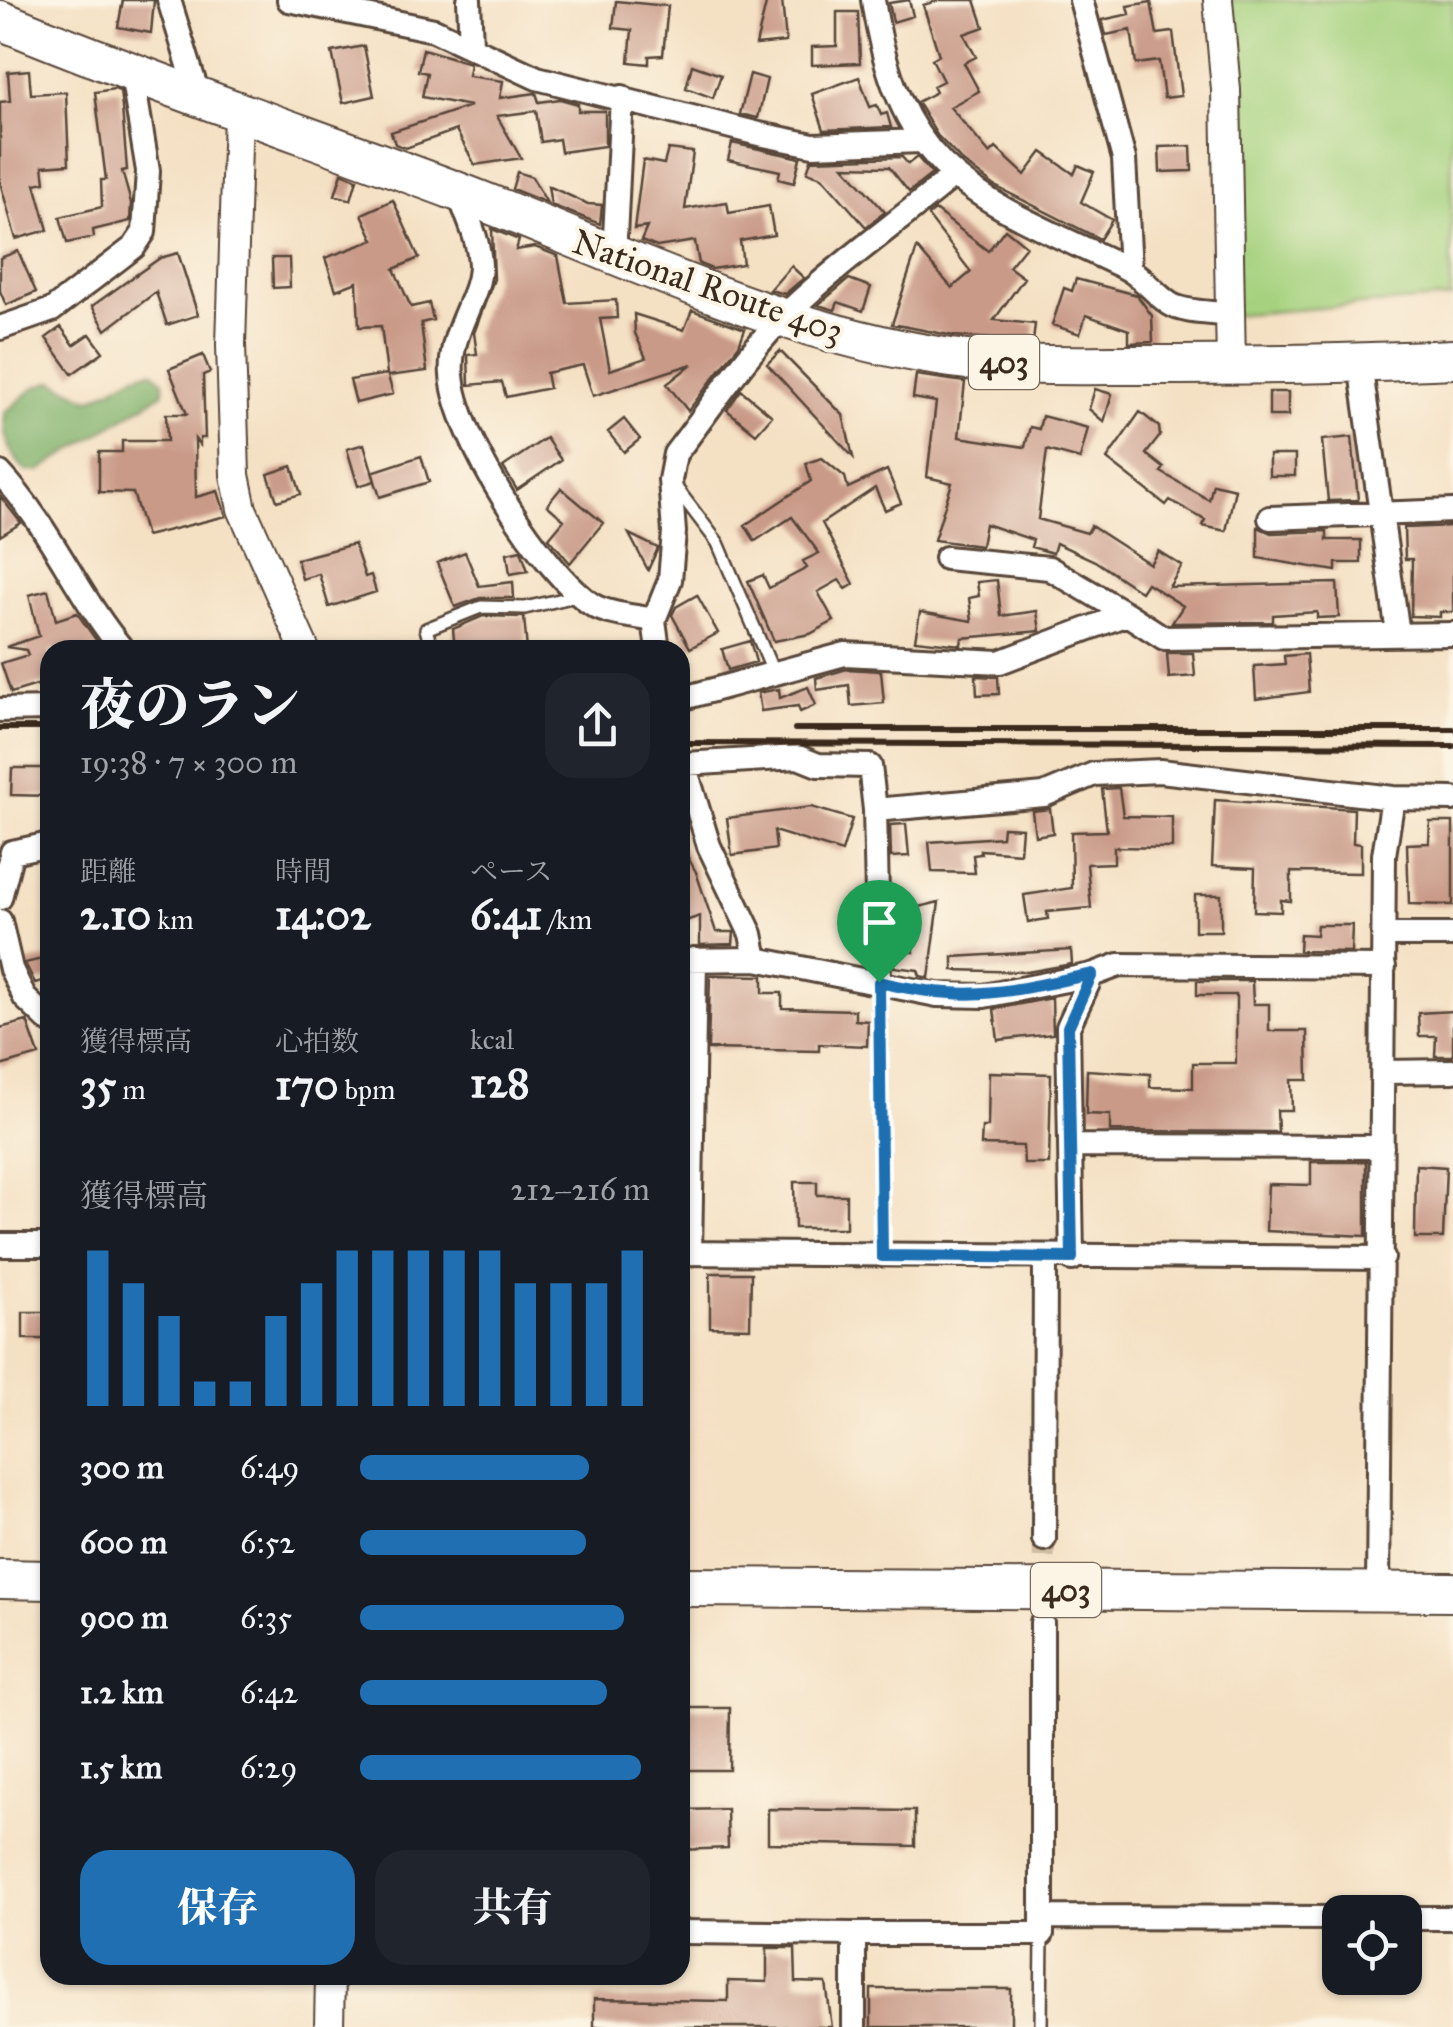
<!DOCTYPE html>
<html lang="ja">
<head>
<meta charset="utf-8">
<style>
  :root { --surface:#171b24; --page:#20242c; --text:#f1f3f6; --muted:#9ea1a6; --accent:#1f6fb2 }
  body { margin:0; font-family:"IM FELL Great Primer","Noto Serif JP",serif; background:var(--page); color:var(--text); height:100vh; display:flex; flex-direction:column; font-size:38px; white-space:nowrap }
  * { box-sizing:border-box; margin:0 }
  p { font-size:32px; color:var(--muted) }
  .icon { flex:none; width:55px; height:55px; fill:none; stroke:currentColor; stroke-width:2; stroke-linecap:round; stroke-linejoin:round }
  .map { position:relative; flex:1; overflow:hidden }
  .side { position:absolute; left:40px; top:640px; width:650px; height:1345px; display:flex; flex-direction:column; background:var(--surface); border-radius:30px; box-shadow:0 2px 8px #0004 }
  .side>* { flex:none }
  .controls { position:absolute; left:1322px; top:1895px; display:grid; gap:20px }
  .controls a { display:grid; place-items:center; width:100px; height:100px; border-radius:20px; background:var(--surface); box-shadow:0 2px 8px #0004; font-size:50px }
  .pin { position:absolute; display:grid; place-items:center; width:85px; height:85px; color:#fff; margin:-102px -42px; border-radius:50% 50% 50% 0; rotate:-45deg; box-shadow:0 0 10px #0007 }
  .pin .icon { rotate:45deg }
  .round { display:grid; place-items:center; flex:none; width:105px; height:105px; border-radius:30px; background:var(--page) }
  .summary { display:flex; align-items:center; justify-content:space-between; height:170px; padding:0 40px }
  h1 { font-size:55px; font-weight:800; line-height:75px }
  .metrics { display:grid; grid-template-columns:repeat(3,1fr); gap:15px; height:170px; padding:10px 40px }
  .metrics div { display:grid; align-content:center }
  .metrics b { font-size:42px; font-weight:800 }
  .metrics small { font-size:28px; font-weight:400 }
  .metrics p { font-size:28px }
  .chart { height:280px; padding:20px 40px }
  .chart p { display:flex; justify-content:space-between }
  .chart svg { width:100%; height:180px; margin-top:10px; stroke:var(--accent); stroke-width:6 }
  .button { display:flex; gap:20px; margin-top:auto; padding:20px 40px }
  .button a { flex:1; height:115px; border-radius:30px; background:var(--accent); color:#fff; font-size:40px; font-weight:800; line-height:115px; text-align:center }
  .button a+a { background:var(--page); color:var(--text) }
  ul { padding:0 40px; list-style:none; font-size:32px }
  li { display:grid; grid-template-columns:160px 120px 1fr; align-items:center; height:75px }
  li i { height:25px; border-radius:12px; background:var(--accent) }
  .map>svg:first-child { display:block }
  .green { fill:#a6d27f; stroke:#707e4e; stroke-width:2.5 }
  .forest { fill:#84b46e; stroke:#606f46; stroke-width:2.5 }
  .building { fill:#c99a88 }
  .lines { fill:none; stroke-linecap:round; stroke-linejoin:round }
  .minor-tunnel { stroke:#cfbca2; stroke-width:22; stroke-dasharray:22 11; stroke-linecap:butt }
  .service-casing { stroke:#574537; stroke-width:16 }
  .minor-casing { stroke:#574537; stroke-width:28 }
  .tertiary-casing { stroke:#574537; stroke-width:32 }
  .trunk-casing { stroke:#574537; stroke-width:42 }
  .service { stroke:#fff; stroke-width:11 }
  .minor { stroke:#fff; stroke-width:22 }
  .tertiary { stroke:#fff; stroke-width:28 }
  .trunk { stroke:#fff; stroke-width:38 }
  .rail { stroke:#3b2a1e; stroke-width:6 }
  .route-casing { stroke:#fff; stroke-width:20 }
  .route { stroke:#1f6fb2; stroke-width:12 }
  .labels { text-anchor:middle; stroke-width:8; stroke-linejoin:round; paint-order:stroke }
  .shield { fill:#fcf5e5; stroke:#75675a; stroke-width:2.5 }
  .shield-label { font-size:32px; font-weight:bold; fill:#3b2a1e }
  .street-label { font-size:35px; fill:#3b2a1e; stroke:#fcf5e5 }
</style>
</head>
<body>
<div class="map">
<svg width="1453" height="2027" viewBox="0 0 1453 2027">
  <rect width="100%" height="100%" fill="#fcf5e5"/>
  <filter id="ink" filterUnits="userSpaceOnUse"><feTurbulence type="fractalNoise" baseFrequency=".01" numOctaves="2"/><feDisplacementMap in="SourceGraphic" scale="20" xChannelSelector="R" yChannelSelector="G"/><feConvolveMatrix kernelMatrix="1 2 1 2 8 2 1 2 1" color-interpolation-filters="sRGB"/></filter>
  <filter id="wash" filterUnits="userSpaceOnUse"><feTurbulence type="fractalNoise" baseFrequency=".0048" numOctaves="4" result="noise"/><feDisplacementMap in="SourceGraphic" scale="40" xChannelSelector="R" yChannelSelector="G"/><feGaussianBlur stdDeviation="2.25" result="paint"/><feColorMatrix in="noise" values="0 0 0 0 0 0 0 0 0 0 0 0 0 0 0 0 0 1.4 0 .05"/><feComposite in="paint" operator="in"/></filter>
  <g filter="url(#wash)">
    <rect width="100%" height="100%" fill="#f4e0c3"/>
    <path class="green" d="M 1218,0 L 1453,0 L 1451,298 L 1230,315 Z"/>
    <path class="forest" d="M 152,371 L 163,381 L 163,393 L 39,471 L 26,471 C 9,453 2,437 5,413 L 35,387 L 53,381 L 89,399 C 113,392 127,374 152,371 Z"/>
    <g id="blocks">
      <path class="building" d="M 123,0 L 154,0 L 151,33 L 118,27 Z
        M 767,0 L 782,0 L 786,42 L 756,45 Z
        M 909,0 L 913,16 L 893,22 L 889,3 Z
        M 940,0 L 975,0 L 984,27 L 964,34 L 976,57 L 964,63 L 979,91 L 950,107 L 990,154 L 996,148 L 1025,175 L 1042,152 L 1074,174 L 1078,165 L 1094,172 L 1081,202 L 1112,220 L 1100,239 L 995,186 L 963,162 L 937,135 L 917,102 L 936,92 L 933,86 L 943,81 L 932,59 L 939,55 L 923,5 Z
        M 616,1 L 668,6 L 663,55 L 649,56 L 649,64 L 629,62 L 632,30 L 613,28 Z
        M 1151,2 L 1157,34 L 1173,32 L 1181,96 L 1164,98 L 1159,61 L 1136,64 L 1131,30 L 1106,35 L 1102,20 L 1130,14 L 1128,6 Z
        M 837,12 L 858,12 L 860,63 L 812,65 L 812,47 L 837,46 Z
        M 364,46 L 374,96 L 343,103 L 332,52 Z
        M 423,49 L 470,63 L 468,76 L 503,81 L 500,98 L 536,93 L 539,102 L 560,99 L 578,104 L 578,111 L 605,111 L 605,146 L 561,152 L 559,139 L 541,142 L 536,111 L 497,116 L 521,158 L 475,165 L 456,130 L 406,148 L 395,144 L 391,132 L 470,106 L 422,97 L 427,73 L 418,71 Z
        M 692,65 L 721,75 L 713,98 L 686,88 Z
        M 29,70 L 31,94 L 66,92 L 69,164 L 43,166 L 45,182 L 35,184 L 48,230 L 16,239 L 0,182 L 0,102 L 10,101 L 8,72 Z
        M 750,74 L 767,79 L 758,118 L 740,114 Z
        M 859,77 L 870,107 L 877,105 L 881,115 L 887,113 L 891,127 L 824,130 L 812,94 Z
        M 114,89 L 120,91 L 122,108 L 127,170 L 122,171 L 131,203 L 130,221 L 93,230 L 94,237 L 67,243 L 60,217 L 102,207 L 101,180 L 106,180 L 95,92 Z
        M 732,143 L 800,158 L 794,183 L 778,179 L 780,171 L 728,160 Z
        M 1191,146 L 1192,171 L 1160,172 L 1159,147 Z
        M 668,149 L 693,152 L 685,209 L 727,202 L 729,213 L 769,206 L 774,235 L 740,241 L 743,264 L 712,269 L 699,264 L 695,241 L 657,247 L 641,241 L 647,227 L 634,229 L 643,160 L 664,164 Z
        M 902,157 L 908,164 L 917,157 L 932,174 L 909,192 L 889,167 L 844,166 L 885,212 L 866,227 L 822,177 L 807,172 L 811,160 Z
        M 517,172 L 532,177 L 547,203 L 512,189 Z
        M 342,173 L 357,179 L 351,200 L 335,195 Z
        M 548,186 L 588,204 L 602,205 L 600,224 L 551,205 Z
        M 393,200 L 419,258 L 394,269 L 411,307 L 429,303 L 433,320 L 421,323 L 427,371 L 388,376 L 393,394 L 356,403 L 350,380 L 387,374 L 381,326 L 359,327 L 357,282 L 336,290 L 325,258 L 374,240 L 362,214 Z
        M 935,210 L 988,251 L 1005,229 L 1026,246 L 1009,267 L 1024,278 L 994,320 L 1035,324 L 1033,342 L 954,336 L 892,324 L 917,248 L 952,288 L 971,272 L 928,216 Z
        M 492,229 L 519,240 L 516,250 L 535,247 L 558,256 L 567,303 L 616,300 L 617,318 L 600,319 L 610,370 L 646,358 L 635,333 L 634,314 L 684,330 L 692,310 L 745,329 L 739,345 L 688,411 L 667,384 L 692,364 L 593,396 L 583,365 L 546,373 L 549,388 L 506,397 L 502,382 L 469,385 L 468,355 L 477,354 L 474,333 L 494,279 Z
        M 18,251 L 36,292 L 6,305 L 0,291 L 0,258 Z
        M 178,253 L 198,315 L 167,325 L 156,292 L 106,330 L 92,306 L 160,258 Z
        M 272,258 L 289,258 L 290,287 L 273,288 Z
        M 791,266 L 804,278 L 785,294 L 770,290 Z
        M 849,279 L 871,287 L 863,311 L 838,302 L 835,310 L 818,305 Z
        M 1076,279 L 1137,295 L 1152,316 L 1153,342 L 1129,343 L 1129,330 L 1086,315 L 1080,334 L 1052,325 L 1064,288 L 1072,291 Z
        M 61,327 L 74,345 L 90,334 L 103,352 L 72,374 L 46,338 Z
        M 780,351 L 843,415 L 853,457 L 767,364 Z
        M 203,355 L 210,372 L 203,375 L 205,438 L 200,438 L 200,445 L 195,439 L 196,497 L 218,491 L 226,516 L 146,536 L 133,493 L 99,492 L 99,452 L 122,452 L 122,441 L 167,441 L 166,414 L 187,414 L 169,369 Z
        M 916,375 L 965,382 L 959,437 L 1025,447 L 1030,427 L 1039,429 L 1042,416 L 1088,428 L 1080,459 L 1047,450 L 1038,519 L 1087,533 L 1091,526 L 1150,564 L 1158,551 L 1182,566 L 1169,587 L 1337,583 L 1339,617 L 1317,618 L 1317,612 L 1273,615 L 1273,622 L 1172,623 L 1183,606 L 1147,583 L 1141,592 L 1095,561 L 1056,543 L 1053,553 L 1031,547 L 1033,540 L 985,524 L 981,546 L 934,540 L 952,483 L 927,477 L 936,402 L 913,398 Z
        M 1095,389 L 1112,394 L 1104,422 L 1089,409 Z
        M 741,390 L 772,416 L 756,434 L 727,410 Z
        M 1269,392 L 1288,392 L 1288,416 L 1269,416 Z
        M 1140,412 L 1159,427 L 1160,436 L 1146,454 L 1164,468 L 1161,472 L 1209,500 L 1213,484 L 1235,489 L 1226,531 L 1203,526 L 1205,520 L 1170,500 L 1166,505 L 1107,459 Z
        M 624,419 L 640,439 L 624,452 L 608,432 Z
        M 1352,437 L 1358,500 L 1328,501 L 1322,440 Z
        M 546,438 L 561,460 L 517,490 L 503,467 Z
        M 364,444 L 375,481 L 358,486 L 347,449 Z
        M 1269,455 L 1295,455 L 1295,476 L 1269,476 Z
        M 421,456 L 429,482 L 380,497 L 372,472 Z
        M 822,458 L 845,477 L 848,488 L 887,470 L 901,503 L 885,510 L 875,488 L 822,523 L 854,584 L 846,589 L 839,580 L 818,592 L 834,621 L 810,634 L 774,641 L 748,581 L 763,575 L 769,588 L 807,568 L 803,561 L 819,553 L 792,517 L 755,541 L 745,525 L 811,481 L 806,463 Z
        M 292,466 L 301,494 L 277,501 L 268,474 Z
        M 561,488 L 603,523 L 570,563 L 549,538 L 564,520 L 547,505 Z
        M 0,496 L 21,523 L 0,536 Z
        M 1453,526 L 1453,612 L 1440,612 L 1440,617 L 1411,616 L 1412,559 L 1405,559 L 1404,528 Z
        M 1258,527 L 1271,533 L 1327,531 L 1327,540 L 1361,540 L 1361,563 L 1336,563 L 1336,571 L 1258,558 Z
        M 629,534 L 658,548 L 648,570 Z
        M 354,544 L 365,577 L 371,575 L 376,592 L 329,607 L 319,574 L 302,579 L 297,559 Z
        M 521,550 L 528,571 L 510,574 L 507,553 Z
        M 465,552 L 479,586 L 513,582 L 514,598 L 480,598 L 455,607 L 437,563 Z
        M 997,580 L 1001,616 L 1037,611 L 1040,631 L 962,638 L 961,645 L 915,640 L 920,612 L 972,621 L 969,598 L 979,596 L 977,582 Z
        M 48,590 L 56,620 L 77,613 L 103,650 L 50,650 L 50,681 L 11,693 L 1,663 L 28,655 L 26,650 L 6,647 L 39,636 L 29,595 Z
        M 697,595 L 718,633 L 690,648 L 672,615 L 676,607 Z
        M 483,616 L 524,617 L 527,650 L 455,650 L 453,629 Z
        M 750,641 L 756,662 L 728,670 L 722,649 Z
        M 1167,653 L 1193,653 L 1195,676 L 1169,678 Z
        M 1306,654 L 1309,692 L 1256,699 L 1254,666 L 1285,664 L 1284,656 Z
        M 847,669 L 881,671 L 884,703 L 851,706 L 849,685 L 817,690 L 816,678 Z
        M 976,676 L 998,677 L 999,694 L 977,695 Z
        M 808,687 L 816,705 L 800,712 L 798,706 L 761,711 L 758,693 L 779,689 L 780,698 Z
        M 12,768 L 50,768 L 50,796 L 11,795 Z
        M 1119,788 L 1123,816 L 1172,817 L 1172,848 L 1114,847 L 1114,863 L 1087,864 L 1091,908 L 1047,912 L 1048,919 L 1028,922 L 1024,895 L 1072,888 L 1071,832 L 1107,831 L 1102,789 Z
        M 1215,800 L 1354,809 L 1353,843 L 1361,844 L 1361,873 L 1291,872 L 1291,901 L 1281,900 L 1281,912 L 1254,911 L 1255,868 L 1212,866 Z
        M 811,807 L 852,819 L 842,852 L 774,831 L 776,849 L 732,855 L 727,818 Z
        M 1050,809 L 1053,833 L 1035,836 L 1032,811 Z
        M 1430,822 L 1453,822 L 1453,905 L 1409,904 L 1407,844 L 1429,843 Z
        M 906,824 L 909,856 L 891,857 L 890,825 Z
        M 1003,827 L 1022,828 L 1020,853 L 980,850 L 981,854 L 973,855 L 975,873 L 932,872 L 929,842 L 1002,837 Z
        M 680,843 L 696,872 L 716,932 L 734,932 L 733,944 L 700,945 L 700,916 L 680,923 Z
        M 1195,895 L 1221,895 L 1221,931 L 1195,931 Z
        M 939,902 L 929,978 L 920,976 L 918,970 L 894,967 L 896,950 L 914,952 L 903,911 Z
        M 1317,925 L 1352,925 L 1351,952 L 1299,951 L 1300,934 L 1316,935 Z
        M 1071,950 L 1072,964 L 1027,972 L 953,970 L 953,957 Z
        M 50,957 L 50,979 L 35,983 L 25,963 Z
        M 710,975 L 763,976 L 763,993 L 782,993 L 782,1008 L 855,1010 L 855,1020 L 868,1021 L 867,1046 L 819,1044 L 819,1051 L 708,1049 Z
        M 1197,981 L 1252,981 L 1253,1004 L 1269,1004 L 1269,1031 L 1307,1031 L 1308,1080 L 1291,1080 L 1292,1110 L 1277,1110 L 1278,1132 L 1110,1131 L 1110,1115 L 1086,1114 L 1087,1070 L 1150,1074 L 1150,1087 L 1193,1088 L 1193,1063 L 1236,1063 L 1236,995 L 1197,995 Z
        M 1052,998 L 1053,1034 L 998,1040 L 994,1009 Z
        M 1453,1011 L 1453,1056 L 1435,1056 L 1436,1036 L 1419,1036 L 1418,1013 Z
        M 27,1021 L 39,1055 L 0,1066 L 0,1028 Z
        M 989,1072 L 1051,1074 L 1049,1164 L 1024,1164 L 1023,1146 L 981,1145 L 982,1127 L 988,1127 Z
        M 1311,1162 L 1366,1162 L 1366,1236 L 1266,1231 L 1268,1184 L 1311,1185 Z
        M 1416,1165 L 1446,1167 L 1443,1238 L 1415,1238 Z
        M 794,1182 L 817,1182 L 817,1195 L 846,1195 L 846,1228 L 795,1228 Z
        M 710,1273 L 751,1273 L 750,1328 L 710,1327 Z
        M 23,1312 L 50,1312 L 50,1339 L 23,1339 Z
        M 680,1708 L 730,1708 L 729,1770 L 680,1770 Z
        M 727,1809 L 728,1848 L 680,1850 L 680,1810 Z
        M 768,1809 L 915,1811 L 915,1846 L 768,1843 Z
        M 767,1948 L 795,1948 L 796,1982 L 826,1983 L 832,2027 L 594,2027 L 594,1999 L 728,2001 L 728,1981 L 767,1982 Z
        M 871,1989 L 1011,1989 L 1011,2027 L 871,2027 Z"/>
    </g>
  </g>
  <g filter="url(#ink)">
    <use href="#blocks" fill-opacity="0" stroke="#574537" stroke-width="2.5"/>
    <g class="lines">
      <path class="minor-tunnel" d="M 1042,1623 L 1044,1539"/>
      <defs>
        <path id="service" d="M 674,485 L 718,543 L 774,674
          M 432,650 L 426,629 L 481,607 L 525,608 L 580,595
          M 879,982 L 882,1256
          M 1041,2027 L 1042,1934"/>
        <path id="minor" d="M 169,0 L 199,98
          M 289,0 L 434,30 L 537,78 L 759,134 L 813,145 L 922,141
          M 469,0 L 471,44
          M 873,0 C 900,177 976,197 1122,266 C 1141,274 1153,293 1170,304 C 1184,313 1212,312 1230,315
          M 1081,0 L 1124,159 L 1130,269
          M 458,192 C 467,216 479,240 480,265 C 480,299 448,331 452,375 C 456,436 542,573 594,606 C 610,615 636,616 654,620
          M 614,257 L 622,97
          M 0,328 L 52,310 L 134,247 L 144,232 L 148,171 L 132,74
          M 1360,364 L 1398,634
          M 0,473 C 50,526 77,595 123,650
          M 1270,518 L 1453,511
          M 946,558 L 1049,568 L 1127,614
          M 658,650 L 654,620 L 670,580 L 674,532 L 670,480 L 675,454 C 711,408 745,355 786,314 C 838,264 897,223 953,176
          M 680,699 L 845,654 L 1000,662 L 1127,614 L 1164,638 L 1453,634
          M 0,710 L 50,709
          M 0,898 L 12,852 L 50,844
          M 0,921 L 11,969 L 25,998 L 50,1022
          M 1385,935 L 1453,935
          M 756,959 L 751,934 L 709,846 L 684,764 L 798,757 L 818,765 L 870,766 L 875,810
          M 680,960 L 756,959 L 937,995 L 984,996 L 1092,975 L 1119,965 L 1384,967
          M 879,982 L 875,810 L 1044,795 L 1094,774 L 1160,771 L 1393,798 L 1453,799
          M 1384,1072 L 1453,1071
          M 1071,1146 L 1382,1147
          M 0,1245 L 50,1245
          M 680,1253 L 1383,1258
          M 690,1254 L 695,959
          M 1072,1259 L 1068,1027 L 1092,975
          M 1044,1539 L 1045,1259
          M 1378,1592 L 1384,855 L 1393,798
          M 1042,1917 L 1340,1918
          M 1405,1918 L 1453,1918
          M 680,1932 L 854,1934
          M 854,2027 L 854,1934 L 1042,1934 L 1042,1623"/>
        <path id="tertiary" d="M 1218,0 L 1226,90 L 1231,365
          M 238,113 L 231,345 L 235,475 L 242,509 L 305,650
          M 329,2027 L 330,1975"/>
        <path id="trunk" d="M 0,20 C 150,82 304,134 456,191 C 619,253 777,333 951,358 C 1014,367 1079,365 1141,365 C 1245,365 1349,364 1453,359
          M 0,1579 L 50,1580
          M 680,1587 L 1453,1592"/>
      </defs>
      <use href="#service" class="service-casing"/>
      <use href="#minor" class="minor-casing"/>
      <use href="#tertiary" class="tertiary-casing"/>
      <use href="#trunk" class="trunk-casing"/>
      <use href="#service" class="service"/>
      <use href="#minor" class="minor"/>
      <use href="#tertiary" class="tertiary"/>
      <use href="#trunk" class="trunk"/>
      <path class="rail" d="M 0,728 L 50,728
        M 795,729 L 1453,729
        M 680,743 L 1453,746"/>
    </g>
  </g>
  <g class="lines" filter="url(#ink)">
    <defs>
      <path id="route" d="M 1092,974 L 1068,1027 L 1072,1258 L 882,1256 L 879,982 C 969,1003 1003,993 1092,974 Z"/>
    </defs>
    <use href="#route" class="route-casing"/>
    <use href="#route" class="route"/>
  </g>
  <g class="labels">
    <g class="shield">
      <rect x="969" y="335" width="70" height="54" rx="8"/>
      <rect x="1031" y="1563" width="70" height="54" rx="8"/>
    </g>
    <g class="shield-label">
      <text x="1004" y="373">403</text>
      <text x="1066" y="1601">403</text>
    </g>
    <g class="street-label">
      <text transform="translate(708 286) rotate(19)" y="12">National Route 403</text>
    </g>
  </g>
</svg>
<div class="controls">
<a><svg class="icon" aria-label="locate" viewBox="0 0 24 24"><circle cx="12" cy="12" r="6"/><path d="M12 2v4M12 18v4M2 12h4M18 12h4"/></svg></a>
</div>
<div class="pin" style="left:879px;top:982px;background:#1e9e55"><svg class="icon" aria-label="arrive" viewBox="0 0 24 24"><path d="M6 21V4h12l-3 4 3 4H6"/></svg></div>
<section class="side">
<div class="summary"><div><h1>夜のラン</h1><p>19:38 · 7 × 300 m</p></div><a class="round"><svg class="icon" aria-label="share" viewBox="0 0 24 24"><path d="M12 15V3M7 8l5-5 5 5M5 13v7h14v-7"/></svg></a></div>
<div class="metrics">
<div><p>距離</p><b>2.10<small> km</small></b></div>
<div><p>時間</p><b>14:02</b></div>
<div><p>ペース</p><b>6:41<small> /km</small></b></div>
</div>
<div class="metrics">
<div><p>獲得標高</p><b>35<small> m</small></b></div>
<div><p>心拍数</p><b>170<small> bpm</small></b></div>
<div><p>kcal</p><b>128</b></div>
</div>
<div class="chart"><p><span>獲得標高</span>212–216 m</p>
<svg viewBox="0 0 160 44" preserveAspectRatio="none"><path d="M5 44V6M15 44V14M25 44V22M35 44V38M45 44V38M55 44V22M65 44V14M75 44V6M85 44V6M95 44V6M105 44V6M115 44V6M125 44V14M135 44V14M145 44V14M155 44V6"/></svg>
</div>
<ul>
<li><b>300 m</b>6:49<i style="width:79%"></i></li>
<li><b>600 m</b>6:52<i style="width:78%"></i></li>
<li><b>900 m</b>6:35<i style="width:91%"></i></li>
<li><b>1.2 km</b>6:42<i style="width:85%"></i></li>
<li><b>1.5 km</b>6:29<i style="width:97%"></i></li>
</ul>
<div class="button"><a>保存</a><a>共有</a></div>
</section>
</div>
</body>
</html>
